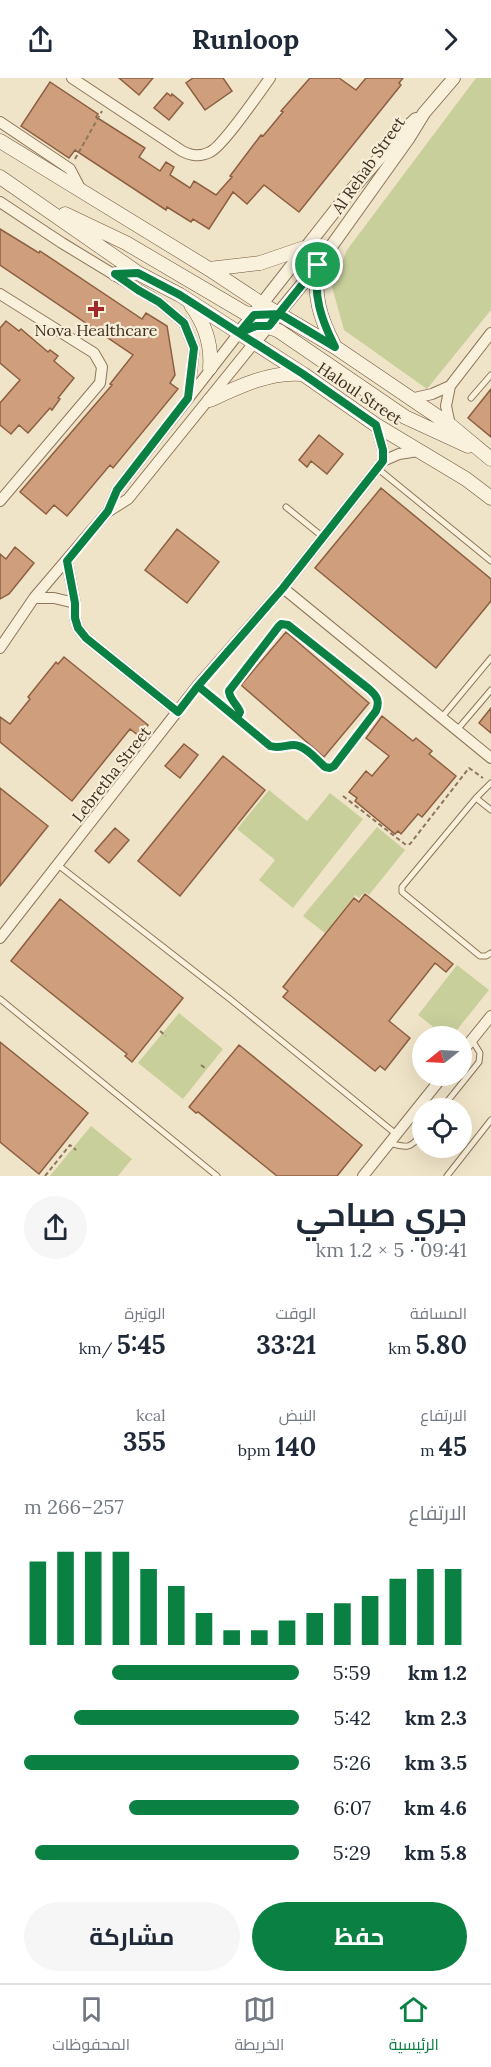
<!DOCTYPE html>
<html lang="ar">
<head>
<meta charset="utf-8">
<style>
  :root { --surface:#fff; --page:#f6f6f7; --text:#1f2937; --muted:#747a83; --line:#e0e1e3; --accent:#0b8043 }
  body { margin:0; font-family:Lora,Cairo,serif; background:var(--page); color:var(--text); direction:rtl; height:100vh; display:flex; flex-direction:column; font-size:22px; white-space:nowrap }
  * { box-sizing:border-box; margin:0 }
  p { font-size:20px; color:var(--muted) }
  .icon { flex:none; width:33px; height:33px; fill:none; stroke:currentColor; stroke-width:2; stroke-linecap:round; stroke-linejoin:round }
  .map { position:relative; height:1098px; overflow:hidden; direction:ltr }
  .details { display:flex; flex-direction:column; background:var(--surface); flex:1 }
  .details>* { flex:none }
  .needle { width:39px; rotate:252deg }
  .controls { position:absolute; left:412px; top:948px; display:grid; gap:12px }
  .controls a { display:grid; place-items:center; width:60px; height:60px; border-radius:50%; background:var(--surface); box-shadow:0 6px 24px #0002; font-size:30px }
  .pin { position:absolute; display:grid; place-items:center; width:51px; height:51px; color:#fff; margin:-26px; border:3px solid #fff; border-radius:50%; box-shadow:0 2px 6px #0007 }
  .round { display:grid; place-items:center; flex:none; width:63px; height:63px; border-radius:32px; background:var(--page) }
  .overview { display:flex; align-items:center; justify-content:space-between; height:102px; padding:0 24px }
  h1 { font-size:33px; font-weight:700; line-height:45px }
  .metrics { display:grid; grid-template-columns:repeat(3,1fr); gap:9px; height:102px; padding:6px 24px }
  .metrics div { display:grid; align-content:center }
  .metrics b { font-size:26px; font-weight:700 }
  .metrics small { font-size:16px; font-weight:400 }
  .metrics p { font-size:16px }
  .chart { height:168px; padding:12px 24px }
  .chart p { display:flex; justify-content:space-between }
  .chart svg { width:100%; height:108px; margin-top:6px; stroke:var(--accent); stroke-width:6 }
  .primary-button { display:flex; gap:12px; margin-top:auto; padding:12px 24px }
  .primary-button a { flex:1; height:69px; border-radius:36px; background:var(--accent); color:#fff; font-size:24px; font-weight:700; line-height:69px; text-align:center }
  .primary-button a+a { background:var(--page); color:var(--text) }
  ul { padding:0 24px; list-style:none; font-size:20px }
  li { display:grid; grid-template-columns:96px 72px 1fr; align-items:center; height:45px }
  li i { height:15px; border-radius:8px; background:var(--accent) }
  header { display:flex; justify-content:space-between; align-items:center; height:78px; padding:0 24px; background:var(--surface); font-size:27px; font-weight:700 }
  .tabs { display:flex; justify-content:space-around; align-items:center; height:84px; border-top:2px solid var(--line); background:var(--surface); font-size:16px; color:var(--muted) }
  .tabs a { display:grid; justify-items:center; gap:3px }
  .tabs .current { color:var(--accent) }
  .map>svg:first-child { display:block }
  .green { fill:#c9cf9b }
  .building { fill:#cf9f7d; stroke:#8d5f41; stroke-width:1.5 }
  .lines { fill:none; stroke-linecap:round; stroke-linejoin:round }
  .service-casing { stroke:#8d765c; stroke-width:7 }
  .minor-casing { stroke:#8d765c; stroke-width:12 }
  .tertiary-casing { stroke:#8d765c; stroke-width:14 }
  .secondary-casing { stroke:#6f573f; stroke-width:15 }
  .path { stroke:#8d765c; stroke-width:2; stroke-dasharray:4.5 3; stroke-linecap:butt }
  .service { stroke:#faf1dc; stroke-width:5 }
  .minor { stroke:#faf1dc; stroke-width:10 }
  .tertiary { stroke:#faf1dc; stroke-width:12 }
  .secondary { stroke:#faf1dc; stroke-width:14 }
  .route-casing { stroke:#fff; stroke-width:12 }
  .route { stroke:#0b8043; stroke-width:8 }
  .poi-dot { fill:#9e2a2b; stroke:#f7eed8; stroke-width:2 }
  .labels { text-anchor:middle; stroke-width:4.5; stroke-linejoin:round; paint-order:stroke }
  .street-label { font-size:16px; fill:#3d2e20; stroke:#f7eed8 }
  .poi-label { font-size:16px; fill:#3d2e20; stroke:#f7eed8 }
</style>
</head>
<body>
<header><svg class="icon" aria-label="forward" viewBox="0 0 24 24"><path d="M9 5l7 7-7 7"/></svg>Runloop<svg class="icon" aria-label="share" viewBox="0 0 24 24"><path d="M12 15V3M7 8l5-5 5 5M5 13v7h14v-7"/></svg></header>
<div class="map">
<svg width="491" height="1098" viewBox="0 0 491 1098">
  <rect width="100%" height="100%" fill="#f0e4c8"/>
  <path class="green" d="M 476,0 L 491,0 L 491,232 L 427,311 L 344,252 L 332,209 L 347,172 Z
    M 269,712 L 307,743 L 330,715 L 363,741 L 293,830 L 259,802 L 275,782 L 237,751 Z
    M 377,749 L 405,772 L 369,817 L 365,814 L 359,820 L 355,817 L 325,855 L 303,838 Z
    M 457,887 L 489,912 L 452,958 L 445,958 L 418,937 Z
    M 179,935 L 223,971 L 183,1021 L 138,985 Z
    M 91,1048 L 132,1081 L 118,1098 L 50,1098 Z"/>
  <path class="building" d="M 119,0 L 153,0 L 139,17 Z
    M 193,0 L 223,0 L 232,13 L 205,32 L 186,5 Z
    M 310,0 L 339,0 L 356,12 L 366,0 L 403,0 L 399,5 L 401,7 L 299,134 L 264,107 L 247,126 L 233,114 L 209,151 L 193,141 L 191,144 L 167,129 L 166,132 L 75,72 L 69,80 L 21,48 L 50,4 L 98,36 L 96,39 L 145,70 L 139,79 L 160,93 L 166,84 L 174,89 L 170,97 L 190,110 L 194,103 L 216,117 L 232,99 L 230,98 L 261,57 L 263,58 L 269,51 L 283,34 L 281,33 Z
    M 167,15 L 171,18 L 172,16 L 183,25 L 169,42 L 154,30 Z
    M 0,151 L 39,175 L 40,173 L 142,241 L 146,235 L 167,248 L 175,297 L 170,305 L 178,311 L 113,390 L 110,387 L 67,438 L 54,427 L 46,436 L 20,414 L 112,307 L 110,306 L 133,277 L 0,187 Z
    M 6,243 L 19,253 L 21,251 L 48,274 L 50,272 L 58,278 L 54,283 L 74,300 L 58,320 L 60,321 L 52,332 L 50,330 L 28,355 L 19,347 L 11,356 L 0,347 L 0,325 L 20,302 L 0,285 L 0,250 Z
    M 491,311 L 491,359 L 468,340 Z
    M 319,357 L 343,376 L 327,396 L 311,383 L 307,389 L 299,382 Z
    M 381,410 L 491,501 L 491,523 L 436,590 L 315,490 Z
    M 177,451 L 219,484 L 187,525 L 145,492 Z
    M 15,469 L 34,485 L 9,516 L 0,521 L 0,476 L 6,481 Z
    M 286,554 L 369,625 L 324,679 L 241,607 Z
    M 64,579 L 148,647 L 139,658 L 130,651 L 72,723 L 0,664 L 0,639 L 10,646 L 30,621 L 28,619 L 56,584 L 58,586 Z
    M 491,630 L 491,655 L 479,645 Z
    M 382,638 L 413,663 L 416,660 L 432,673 L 429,676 L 456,698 L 422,739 L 418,736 L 401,756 L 398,753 L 395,756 L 355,723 L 357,720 L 349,714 L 366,693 L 372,698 L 389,678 L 366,660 Z
    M 184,666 L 198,677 L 180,700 L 165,688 Z
    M 223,678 L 265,712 L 180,818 L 138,783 Z
    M 0,710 L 48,748 L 0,808 Z
    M 115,750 L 129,762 L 109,785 L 95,773 Z
    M 365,816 L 453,886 L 446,894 L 435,885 L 389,943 L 410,960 L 385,992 L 380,988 L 375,993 L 283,919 L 288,913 L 283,909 L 354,820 L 359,824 Z
    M 60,821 L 183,920 L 132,984 L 125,978 L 127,976 L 11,883 Z
    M 0,964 L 88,1035 L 39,1096 L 0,1064 Z
    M 239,967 L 362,1067 L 337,1098 L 277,1098 L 198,1034 L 196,1035 L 189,1029 Z"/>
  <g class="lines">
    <defs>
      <path id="service" d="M 471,320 L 491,297
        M 377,390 L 491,483
        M 286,429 L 323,459
        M 198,607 L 270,668 C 279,671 285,667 294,667 C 305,667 317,682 325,689 L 334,688 L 376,633 L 378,623 L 374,615 L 292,549 L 288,547 L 281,546 L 229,613 L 231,621 L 240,634 L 237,640
        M 442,639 L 491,580
        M 457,652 L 491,612
        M 476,720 L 491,705
        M 491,732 L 476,720 L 402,809 L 402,814 L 480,878 L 486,878 L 491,875
        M 58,787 L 230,921 L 396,1056
        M 0,921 L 217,1098
        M 442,1030 L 479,984 L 480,975 L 472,962
        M 389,1065 C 408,1070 410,1071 423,1055
        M 447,1098 L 491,1042"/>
      <path id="minor" d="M 72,0 L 182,73 C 192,78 200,79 210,74 C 223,68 259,15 270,0
        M 0,44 L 70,91 L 81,112
        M 0,124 L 62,165 L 159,224 L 184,245 L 194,270 L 189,318
        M 0,216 L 94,275 L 102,289 L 100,305 L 0,423
        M 410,321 L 432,316 L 450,308
        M 376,347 L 383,372 L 383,383
        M 450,347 L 446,328 L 450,308 L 491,255
        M 109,433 L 128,421 L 254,265
        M 67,483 L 75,525 L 75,540 L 78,550 L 86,560 L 178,634
        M 283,510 L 491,680
        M 34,520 L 54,520 L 75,525
        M 0,570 L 34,520 L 108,433 L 117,412 L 239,255
        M 0,860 L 198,607 L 283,510 L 383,383 L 399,376 L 418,373
        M 462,974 L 491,938
        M 363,1098 L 443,998"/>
      <path id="tertiary" d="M 239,255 L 348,116 L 402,54 L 416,41
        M 254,265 L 318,187 L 408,61 L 424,35 L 454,0"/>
      <path id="secondary" d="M 0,63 L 209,191 L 262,226 L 335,269 L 450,347 L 491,381
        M 0,99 L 138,195 L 180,217 L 303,296 L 376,347 L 466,401 L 491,420
        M 65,136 L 126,165 L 245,235 L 259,237 L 280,236
        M 318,187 C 313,217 320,240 334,267
        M 209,191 L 260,185 L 304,170
        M 115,196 L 138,195
        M 191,227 C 205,246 212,266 210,290
        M 239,255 C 253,247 264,246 279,253 L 405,339 L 468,368
        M 210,322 C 238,309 271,293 302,296"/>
    </defs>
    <use href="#service" class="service-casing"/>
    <use href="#minor" class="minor-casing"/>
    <use href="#tertiary" class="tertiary-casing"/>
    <use href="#secondary" class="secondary-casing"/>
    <path class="path" d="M 75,81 L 102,33
      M 343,718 L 406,767 L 410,766 L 469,690 L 483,700
      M 160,953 L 166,958
      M 201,987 L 205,990
      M 45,1098 L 70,1067 L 76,1072"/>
    <use href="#service" class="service"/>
    <use href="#minor" class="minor"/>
    <use href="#tertiary" class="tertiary"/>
    <use href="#secondary" class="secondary"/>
  </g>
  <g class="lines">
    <defs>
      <path id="route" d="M 318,187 L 269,248 L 256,248 L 239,255 L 180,217 L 138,195 L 115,196 L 138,212 L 159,224 L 184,245 L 194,270 L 188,320 L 117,412 L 108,433 L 67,483 L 75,525 L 75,540 L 78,550 L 86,560 L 178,634 L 198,608 L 270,668 C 279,671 285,667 294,667 C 305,667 317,682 325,689 L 330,690 L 334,688 L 376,633 C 380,623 377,618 369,611 L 288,547 L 281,546 L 279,548 L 229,613 C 229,621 237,626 240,634 L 237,640 L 198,608 L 283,510 L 383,383 L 383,372 L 376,347 L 303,296 L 239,255 L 254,237 L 280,236 L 335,269 C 321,241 313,218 318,187"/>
    </defs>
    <use href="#route" class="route-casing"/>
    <use href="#route" class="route"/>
  </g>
  <path class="poi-dot" d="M93 222h6v6h6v6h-6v6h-6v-6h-6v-6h6z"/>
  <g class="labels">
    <g class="street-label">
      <text transform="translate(368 87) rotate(-55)" y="6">Al Rehab Street</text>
      <text transform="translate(360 315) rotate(34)" y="6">Haloul Street</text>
      <text transform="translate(111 696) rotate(-52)" y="6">Lebretha Street</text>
    </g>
    <g class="poi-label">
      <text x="96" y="258">Nova Healthcare</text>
    </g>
  </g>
</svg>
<div class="controls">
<a><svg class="needle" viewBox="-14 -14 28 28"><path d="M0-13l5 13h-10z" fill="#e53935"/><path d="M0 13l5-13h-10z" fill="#747a83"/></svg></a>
<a><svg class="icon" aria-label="locate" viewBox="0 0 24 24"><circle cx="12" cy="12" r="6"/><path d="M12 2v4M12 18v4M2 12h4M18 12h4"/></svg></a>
</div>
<div class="pin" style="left:318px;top:187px;background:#1e9e55"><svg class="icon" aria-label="arrive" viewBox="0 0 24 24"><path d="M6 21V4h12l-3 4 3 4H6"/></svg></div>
</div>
<section class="details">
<div class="overview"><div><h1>جري صباحي</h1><p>09:41 · 5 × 1.2 km</p></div><a class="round"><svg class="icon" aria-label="share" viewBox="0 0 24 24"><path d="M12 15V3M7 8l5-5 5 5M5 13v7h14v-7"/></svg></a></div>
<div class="metrics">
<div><p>المسافة</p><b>5.80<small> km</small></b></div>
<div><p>الوقت</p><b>33:21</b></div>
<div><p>الوتيرة</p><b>5:45<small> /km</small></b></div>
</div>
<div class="metrics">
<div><p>الارتفاع</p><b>45<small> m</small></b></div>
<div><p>النبض</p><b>140<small> bpm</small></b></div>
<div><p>kcal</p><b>355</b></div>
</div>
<div class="chart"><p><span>الارتفاع</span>257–266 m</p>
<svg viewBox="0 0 160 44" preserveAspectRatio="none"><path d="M5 44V10M15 44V6M25 44V6M35 44V6M45 44V13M55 44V20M65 44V31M75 44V38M85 44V38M95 44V34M105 44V31M115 44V27M125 44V24M135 44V17M145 44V13M155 44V13"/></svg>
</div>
<ul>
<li><b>1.2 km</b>5:59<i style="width:68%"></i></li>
<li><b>2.3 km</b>5:42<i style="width:82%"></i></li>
<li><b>3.5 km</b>5:26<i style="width:100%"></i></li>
<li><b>4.6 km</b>6:07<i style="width:62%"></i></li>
<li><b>5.8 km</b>5:29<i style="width:96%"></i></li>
</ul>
<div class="primary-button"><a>حفظ</a><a>مشاركة</a></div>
</section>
<nav class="tabs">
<a class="current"><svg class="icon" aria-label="home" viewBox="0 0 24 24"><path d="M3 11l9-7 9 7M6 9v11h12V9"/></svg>الرئيسية</a>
<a><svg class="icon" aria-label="map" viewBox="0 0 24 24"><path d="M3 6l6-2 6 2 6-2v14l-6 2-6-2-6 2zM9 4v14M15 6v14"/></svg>الخريطة</a>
<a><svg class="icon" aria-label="saved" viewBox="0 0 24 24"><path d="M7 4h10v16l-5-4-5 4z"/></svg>المحفوظات</a>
</nav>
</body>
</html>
